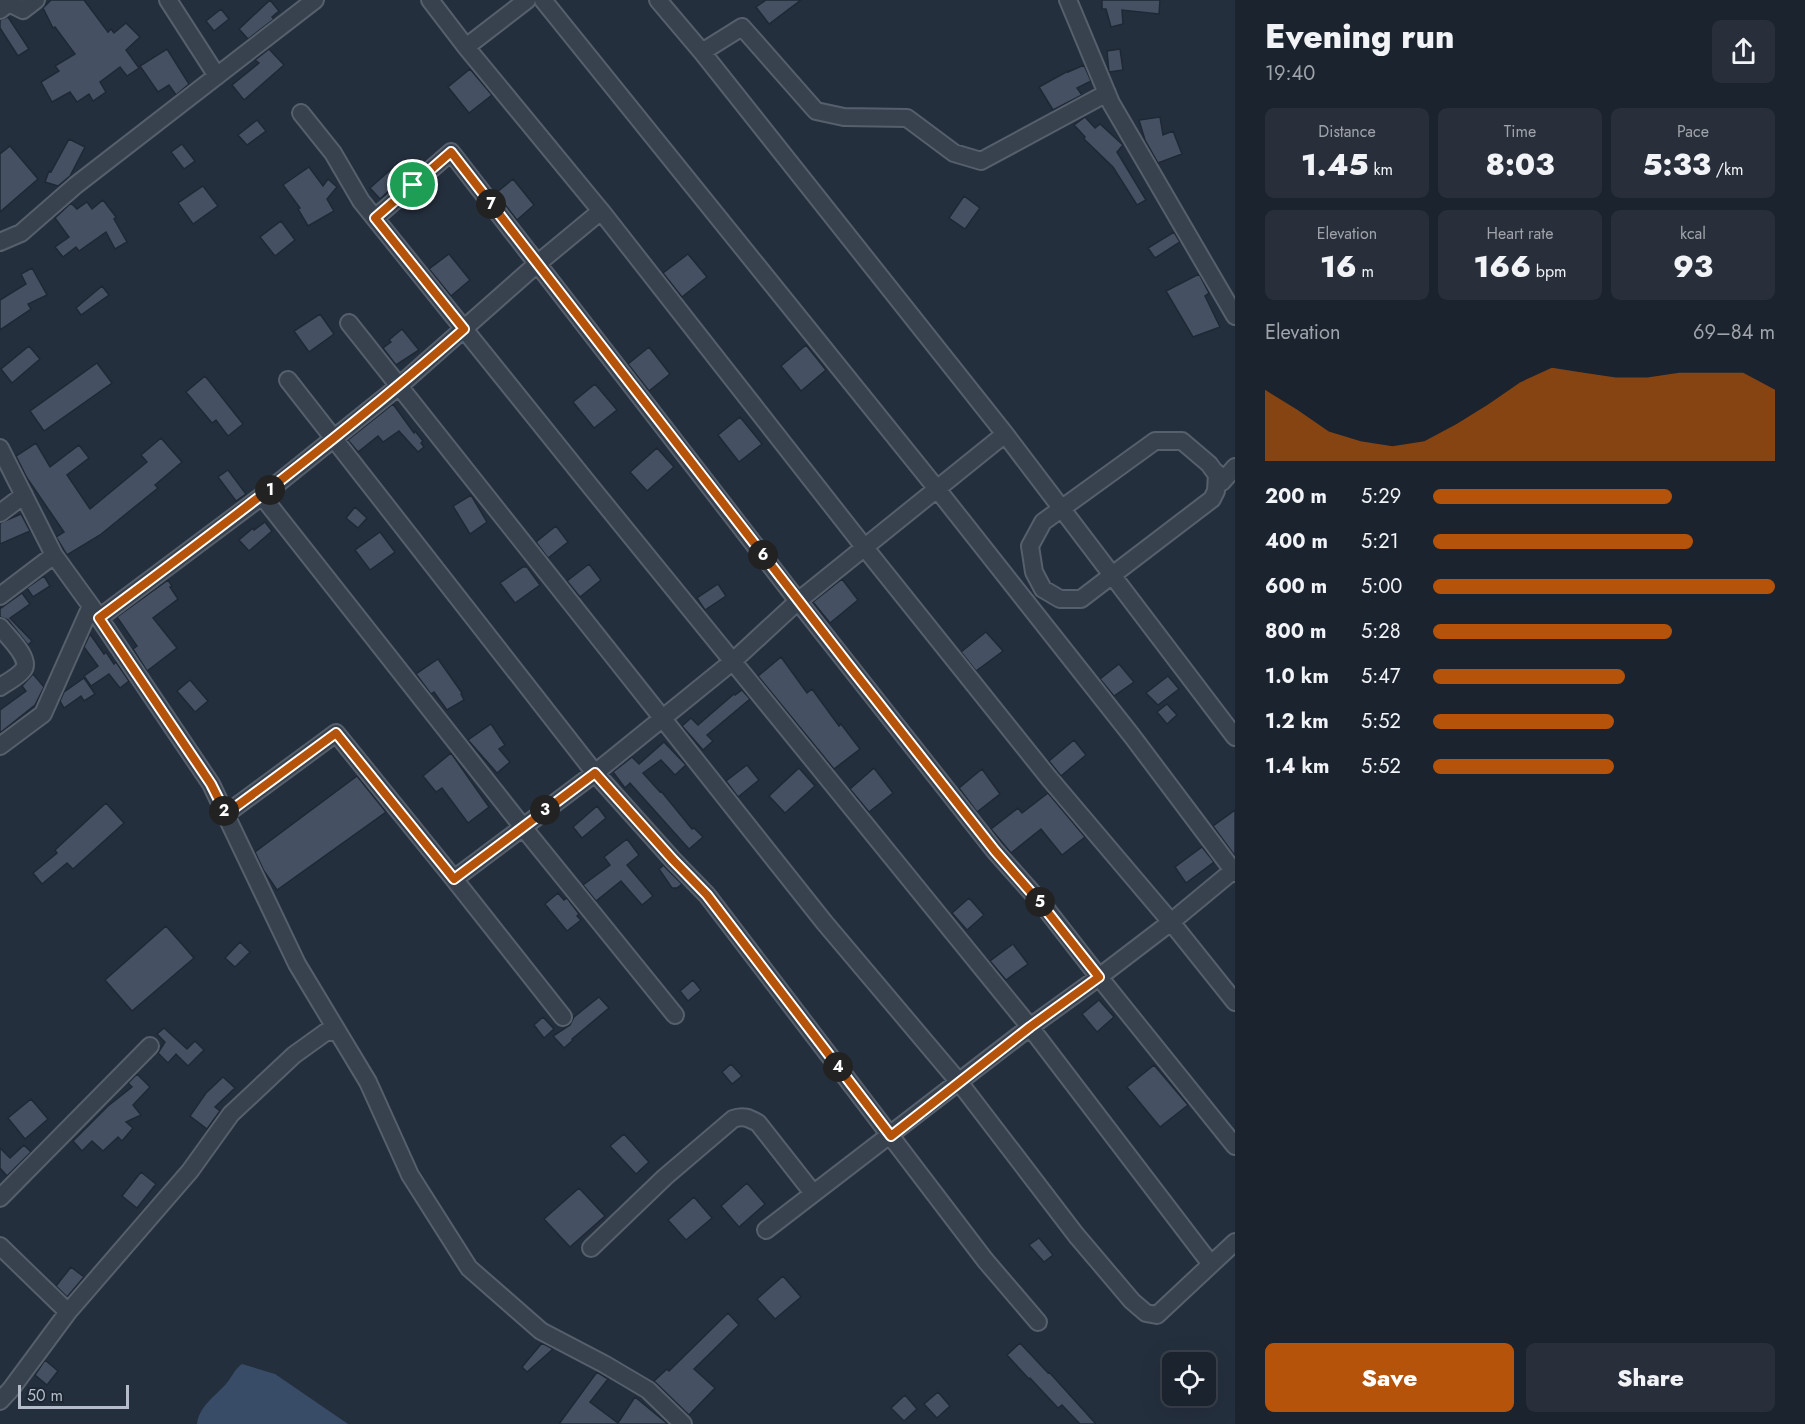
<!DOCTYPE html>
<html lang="en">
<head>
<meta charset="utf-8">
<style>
  :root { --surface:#1b232e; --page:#282f3a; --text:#f1f3f6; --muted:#a0a4aa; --line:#39404a; --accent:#b45309 }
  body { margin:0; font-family:Jost,sans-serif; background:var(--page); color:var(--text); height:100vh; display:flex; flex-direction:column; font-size:22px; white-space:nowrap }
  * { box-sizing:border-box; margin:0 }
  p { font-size:20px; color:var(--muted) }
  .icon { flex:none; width:33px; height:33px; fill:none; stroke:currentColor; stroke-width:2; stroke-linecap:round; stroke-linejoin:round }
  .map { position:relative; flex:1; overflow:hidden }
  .details { display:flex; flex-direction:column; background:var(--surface); width:570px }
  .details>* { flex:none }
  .buttons { position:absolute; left:1162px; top:1352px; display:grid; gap:12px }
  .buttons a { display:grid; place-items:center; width:54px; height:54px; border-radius:9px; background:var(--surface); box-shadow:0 6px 24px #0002,0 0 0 2px var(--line); font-size:30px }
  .scale { position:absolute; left:18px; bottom:15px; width:111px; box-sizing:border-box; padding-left:6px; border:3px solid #b4bcc9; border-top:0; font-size:16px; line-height:21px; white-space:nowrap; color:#b4bcc9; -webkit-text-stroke:4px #1d2633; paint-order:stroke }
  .pin { position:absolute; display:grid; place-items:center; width:51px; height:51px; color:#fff; margin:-26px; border:3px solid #fff; border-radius:50%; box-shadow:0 2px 6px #0007 }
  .km { position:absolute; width:30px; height:30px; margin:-15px; border-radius:50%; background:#222; color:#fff; font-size:16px; line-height:30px; text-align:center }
  .round { display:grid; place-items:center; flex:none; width:63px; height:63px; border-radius:9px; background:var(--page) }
  .overview { display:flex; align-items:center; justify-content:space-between; height:102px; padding:0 30px }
  h1 { font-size:33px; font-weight:800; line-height:45px }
  .stats { display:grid; grid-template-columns:repeat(3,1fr); gap:9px; height:102px; padding:6px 30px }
  .stats div { display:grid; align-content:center; border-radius:9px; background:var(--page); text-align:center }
  .stats b { font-size:30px; font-weight:800 }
  .stats small { font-size:16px; font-weight:400 }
  .stats p { font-size:16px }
  .chart { height:168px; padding:12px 30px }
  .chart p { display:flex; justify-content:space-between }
  .chart svg { width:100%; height:108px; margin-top:6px; fill:var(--accent); opacity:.7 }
  .action { display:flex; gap:12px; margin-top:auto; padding:12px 30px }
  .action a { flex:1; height:69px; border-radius:9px; background:var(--accent); color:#fff; font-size:24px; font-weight:800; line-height:69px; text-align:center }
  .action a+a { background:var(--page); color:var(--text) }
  ul { padding:0 30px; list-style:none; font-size:20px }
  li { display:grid; grid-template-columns:96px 72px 1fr; align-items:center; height:45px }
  li i { height:15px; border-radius:8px; background:var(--accent) }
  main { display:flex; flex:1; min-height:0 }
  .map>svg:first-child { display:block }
  .water { fill:#394c67 }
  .building { fill:#455162; stroke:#1f2835; stroke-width:1.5 }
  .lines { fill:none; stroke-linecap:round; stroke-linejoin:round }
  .minor-casing { stroke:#565f6c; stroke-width:20 }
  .minor { stroke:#38414e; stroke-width:16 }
  .route-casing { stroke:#fff; stroke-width:12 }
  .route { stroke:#b45309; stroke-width:8 }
</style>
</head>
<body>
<main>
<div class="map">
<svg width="1235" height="1424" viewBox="0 0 1235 1424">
  <rect width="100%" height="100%" fill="#242f3e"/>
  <path class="water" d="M 242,1364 L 275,1374 L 348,1424 L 197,1424 C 199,1407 215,1396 226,1384 C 232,1377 234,1370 242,1364 Z"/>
  <path class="building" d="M 51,0 L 84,0 L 108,32 L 111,29 L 114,33 L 126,23 L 140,37 L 126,50 L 139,68 L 127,76 L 120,67 L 100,82 L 106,92 L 93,101 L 89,94 L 77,102 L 70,92 L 52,102 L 41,82 L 59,71 L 55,66 L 75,54 L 55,27 L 53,28 L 43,8 Z
    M 270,0 L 279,11 L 272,17 L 274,19 L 248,39 L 239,29 Z
    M 766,0 L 801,0 L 769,24 L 756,7 Z
    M 1102,0 L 1160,0 L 1159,14 L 1122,10 L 1123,24 L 1111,27 L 1106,9 L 1102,9 Z
    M 221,9 L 229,19 L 214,31 L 206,21 Z
    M 8,17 L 29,49 L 18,56 L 0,28 L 0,20 Z
    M 167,49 L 189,84 L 176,95 L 169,85 L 158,92 L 140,66 Z
    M 269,49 L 284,65 L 244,100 L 232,85 L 259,63 L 255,60 Z
    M 1120,49 L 1123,70 L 1109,72 L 1107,51 Z
    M 1084,65 L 1091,81 L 1077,88 L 1082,95 L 1053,110 L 1039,87 L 1068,71 L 1068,72 Z
    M 470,69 L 492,95 L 469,113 L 448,87 Z
    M 1085,117 L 1095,128 L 1100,124 L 1123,145 L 1117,152 L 1146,200 L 1137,205 L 1113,167 L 1084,139 L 1085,137 L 1074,125 Z
    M 1160,117 L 1163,135 L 1173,131 L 1182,154 L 1158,163 L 1145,140 L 1139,120 Z
    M 257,120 L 266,131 L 247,145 L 238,135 Z
    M 69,139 L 85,147 L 70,176 L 58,186 L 45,182 L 49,171 L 51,172 Z
    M 182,144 L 195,161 L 184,169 L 171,152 Z
    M 10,146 L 38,179 L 0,212 L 0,154 Z
    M 398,163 L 407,174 L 380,199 L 370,188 Z
    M 309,167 L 323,186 L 328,179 L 337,187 L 327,199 L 334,211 L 308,226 L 298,209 L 300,208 L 283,185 Z
    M 513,179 L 534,205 L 517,220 L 496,193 Z
    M 203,186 L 218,206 L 193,224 L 178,203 Z
    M 964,196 L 980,208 L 965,229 L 949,218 Z
    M 103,200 L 116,217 L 114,219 L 127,242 L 115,249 L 106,232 L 79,251 L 76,247 L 63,257 L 55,247 L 69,237 L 55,218 L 71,203 L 77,209 L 87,202 L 92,209 Z
    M 281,221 L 295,240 L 275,256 L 260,237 Z
    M 1174,232 L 1180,242 L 1155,258 L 1148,248 Z
    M 449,254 L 470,280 L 451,296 L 429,269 Z
    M 688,254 L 707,277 L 682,297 L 663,273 Z
    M 32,268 L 47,295 L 28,304 L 31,309 L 0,330 L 0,300 L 26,284 L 21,274 Z
    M 1199,274 L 1209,293 L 1205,296 L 1220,327 L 1193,337 L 1166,291 Z
    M 102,286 L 109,295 L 81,315 L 76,308 Z
    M 320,314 L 334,334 L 309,352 L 294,331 Z
    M 402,329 L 419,350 L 396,365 L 383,348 L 391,342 L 389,340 Z
    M 806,345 L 826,370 L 801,391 L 781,366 Z
    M 29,346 L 40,359 L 12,383 L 1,369 Z
    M 649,347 L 670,374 L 649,391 L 628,364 Z
    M 97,363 L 112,383 L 44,431 L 30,411 Z
    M 205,376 L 243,424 L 228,436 L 216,420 L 212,423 L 186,392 Z
    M 595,384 L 617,410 L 594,428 L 573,402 Z
    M 393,404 L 414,433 L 415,431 L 423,441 L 421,443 L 424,447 L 418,452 L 399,431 L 383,442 L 378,436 L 358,452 L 348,440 Z
    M 740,417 L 762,444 L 739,462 L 718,435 Z
    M 161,438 L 182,462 L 155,485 L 158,488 L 100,535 L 67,555 L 56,537 L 64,532 L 27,478 L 16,456 L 36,443 L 50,467 L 79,445 L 89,458 L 67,475 L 90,509 L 147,462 L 141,455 Z
    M 657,448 L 674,467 L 647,491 L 630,472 Z
    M 228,470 L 246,494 L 236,501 L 218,477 Z
    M 471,495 L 487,522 L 470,534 L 453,506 Z
    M 355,507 L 367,518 L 358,528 L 346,518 Z
    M 21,514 L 30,531 L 0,544 L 0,523 Z
    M 265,522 L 272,531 L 249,551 L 239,540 L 253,528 L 254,530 Z
    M 556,526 L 568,542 L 548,558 L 536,542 Z
    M 380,532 L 395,552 L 370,570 L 355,550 Z
    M 589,564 L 601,580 L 580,597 L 567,581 Z
    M 523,567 L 527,567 L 540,585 L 515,603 L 500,583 Z
    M 44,576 L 50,586 L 33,597 L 27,588 Z
    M 842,579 L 858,600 L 830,623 L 813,602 Z
    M 168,580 L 172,586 L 170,587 L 178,599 L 153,618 L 177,648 L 147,671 L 133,649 L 137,646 L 117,617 Z
    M 718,584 L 726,596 L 705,610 L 697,598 Z
    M 22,593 L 30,604 L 10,618 L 32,641 L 28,645 L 8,620 L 0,617 L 0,607 L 1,608 Z
    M 986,632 L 1003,651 L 976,671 L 961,652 Z
    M 90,634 L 104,654 L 106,652 L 114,664 L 116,662 L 129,681 L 120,688 L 109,674 L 91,686 L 84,676 L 98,666 L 84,647 Z
    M 781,657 L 807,693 L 812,689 L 839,726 L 841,724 L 860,749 L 834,769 L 758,676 Z
    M 438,659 L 462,693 L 461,694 L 464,700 L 447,710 L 434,692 L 431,694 L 416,674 Z
    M 1119,664 L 1134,682 L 1114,696 L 1100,679 Z
    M 33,674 L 44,687 L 35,705 L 0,733 L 0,710 L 26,691 L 22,686 Z
    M 1168,676 L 1179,689 L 1158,705 L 1146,693 Z
    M 84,678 L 95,694 L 84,701 L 81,696 L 64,708 L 60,701 L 64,692 Z
    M 190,680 L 208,701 L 195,712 L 177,691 Z
    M 742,690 L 750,699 L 707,735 L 713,741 L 703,750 L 682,726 L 691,718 L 698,725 L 734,694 L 735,695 Z
    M 1167,704 L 1177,715 L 1167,724 L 1157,712 Z
    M 491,724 L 505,745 L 499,749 L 510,762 L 497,773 L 468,740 Z
    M 1074,740 L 1086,755 L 1061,776 L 1049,761 Z
    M 664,742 L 686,765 L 675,775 L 661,760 L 643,773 L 660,792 L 661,791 L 692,829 L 694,828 L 703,837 L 689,849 L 630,783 L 625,788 L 613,772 L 632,757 L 639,764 Z
    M 451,753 L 489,807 L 468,823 L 442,788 L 436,792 L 423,776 Z
    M 747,765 L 759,780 L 738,797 L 726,781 Z
    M 799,768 L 815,786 L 785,813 L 769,796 Z
    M 874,768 L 893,793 L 869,812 L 850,789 Z
    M 982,769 L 1000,794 L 977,812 L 959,788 Z
    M 357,776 L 386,812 L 277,890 L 264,871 L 255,852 Z
    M 1048,793 L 1085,837 L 1062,855 L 1041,829 L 1011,853 L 991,829 L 1018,808 L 1022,813 Z
    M 106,803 L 124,823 L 73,869 L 67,863 L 42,884 L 33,873 L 57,853 L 55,850 Z
    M 597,806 L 606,818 L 582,838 L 573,827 Z
    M 1235,810 L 1235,856 L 1213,826 Z
    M 627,839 L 639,855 L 627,865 L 653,896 L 642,905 L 621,881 L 596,901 L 583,885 L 610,865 L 604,857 Z
    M 1202,847 L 1214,862 L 1186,883 L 1175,867 Z
    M 664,865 L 665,867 L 682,884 L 677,888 L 672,888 L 659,869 Z
    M 558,893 L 564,900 L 567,898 L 579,914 L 577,916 L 581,920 L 567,931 L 545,904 Z
    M 969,898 L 984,915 L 967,930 L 952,913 Z
    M 166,926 L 194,958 L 132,1011 L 105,980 Z
    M 240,942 L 250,952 L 235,967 L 225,958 Z
    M 1013,944 L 1028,964 L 1006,980 L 990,961 Z
    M 693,980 L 701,990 L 688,1001 L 680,991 Z
    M 599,997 L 609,1008 L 572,1039 L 573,1040 L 564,1048 L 553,1036 L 570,1025 L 574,1017 Z
    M 1099,1000 L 1114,1017 L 1097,1032 L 1082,1014 Z
    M 543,1017 L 554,1029 L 544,1038 L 534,1025 Z
    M 164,1028 L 187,1049 L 195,1041 L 204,1050 L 188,1066 L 176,1054 L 168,1063 L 158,1053 L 165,1042 L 157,1034 Z
    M 731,1064 L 742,1076 L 732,1084 L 722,1072 Z
    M 1154,1065 L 1188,1105 L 1160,1127 L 1127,1087 Z
    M 137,1074 L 150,1087 L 133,1105 L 141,1115 L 126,1122 L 133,1128 L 122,1141 L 118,1137 L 103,1151 L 92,1141 L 82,1151 L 73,1141 L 108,1106 L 132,1087 L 128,1083 Z
    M 223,1077 L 235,1088 L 215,1107 L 220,1111 L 207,1129 L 190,1116 L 206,1093 Z
    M 31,1099 L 48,1119 L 25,1139 L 8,1118 Z
    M 624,1134 L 649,1162 L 636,1174 L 610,1146 Z
    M 24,1145 L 31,1152 L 7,1176 L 0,1168 L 0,1148 L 10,1158 Z
    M 141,1172 L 156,1184 L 137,1208 L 122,1196 Z
    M 747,1183 L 765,1204 L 739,1227 L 721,1206 Z
    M 579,1188 L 605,1216 L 570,1247 L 544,1219 Z
    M 694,1197 L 712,1218 L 686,1240 L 668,1220 Z
    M 1039,1238 L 1053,1255 L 1044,1262 L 1029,1245 Z
    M 71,1267 L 84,1277 L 67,1297 L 56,1286 Z
    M 783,1276 L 801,1297 L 775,1319 L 757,1299 Z
    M 728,1313 L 739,1325 L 694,1369 L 715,1388 L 689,1415 L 654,1381 L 667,1369 L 669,1371 Z
    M 542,1343 L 553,1349 L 527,1372 L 522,1367 Z
    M 1020,1343 L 1048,1373 L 1049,1372 L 1096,1424 L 1080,1424 L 1062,1405 L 1058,1408 L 1030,1378 L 1029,1379 L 1007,1355 Z
    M 45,1360 L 58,1371 L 47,1385 L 35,1375 Z
    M 597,1372 L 608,1379 L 590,1402 L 618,1423 L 635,1397 L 668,1424 L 559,1424 Z
    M 938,1392 L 950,1406 L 937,1418 L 924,1404 Z
    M 905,1395 L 917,1409 L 904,1421 L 891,1408 Z"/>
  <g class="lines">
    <defs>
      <path id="minor" d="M 168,0 L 217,76
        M 430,0 L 466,47 L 601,211
        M 543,0 L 937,489 L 1132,736 L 1235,873
        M 658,0 L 702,52 L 742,27 L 816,111 L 844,117 L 907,118 L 954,153 L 981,161 L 1107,93
        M 1068,0 L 1111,103 L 1235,316
        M 0,10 L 9,3 L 23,10 L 36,0
        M 466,47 L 527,0
        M 702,52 L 1005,434 L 1235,737
        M 301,113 L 333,153 L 361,201 L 591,487 L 1030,1027 L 1210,1263
        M 0,242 L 21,233 L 76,185 L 315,0
        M 349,323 L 824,922 L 959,1082 L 1076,1235 L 1132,1301 L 1146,1313 L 1157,1315 L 1235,1242
        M 288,380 L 595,773 L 673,860 L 707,895 L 985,1260 L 1038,1322
        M 1005,434 L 798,601 L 995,851 L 1043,905 L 1099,977 L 1235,1146
        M 0,448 L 54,555 L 91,606 L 211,784 L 297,964 L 368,1082 L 410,1175 L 469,1268 L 541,1331 L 604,1364 L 648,1390 L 683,1424
        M 1217,473 L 1216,491 L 1212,499 L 1081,599 L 1060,599 L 1043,589 L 1034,572 L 1030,546 L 1043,522 L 1155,441 L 1182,441 L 1209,464 L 1222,482 L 1235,467
        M 262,496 L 399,386 L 537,264 L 601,211 L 865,548 L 1049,778 L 1171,922 L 1099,977 L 1030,1027 L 766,1230
        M 0,513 L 24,495
        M 0,596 L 54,555
        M 99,618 L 262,496 L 522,826 L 675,1015
        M 0,627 C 7,636 32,659 23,670 C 18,677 7,682 0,687
        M 0,746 L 43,714 L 91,606
        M 226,814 L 336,733 L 454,879 L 595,773 L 732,662 L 798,601 L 451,152 L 375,218
        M 1235,869 L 1171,922 L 1235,1002
        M 454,879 L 563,1017
        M 0,1198 L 150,1046
        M 0,1246 L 68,1312
        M 591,1248 L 665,1177 L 733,1119 C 743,1115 749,1118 758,1123 L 813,1193
        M 0,1401 L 11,1389 L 68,1312 L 190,1171 L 231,1114 L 294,1055 L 326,1032 L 337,1032"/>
    </defs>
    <use href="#minor" class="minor-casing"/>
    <use href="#minor" class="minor"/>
  </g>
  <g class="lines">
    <defs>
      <path id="route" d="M 451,152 L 847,663 L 995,851 L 1042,905 L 1099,977 L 1030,1027 L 891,1136 L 707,895 L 673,860 L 595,773 L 454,879 L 336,733 L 226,814 L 211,784 L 99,618 C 224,525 347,432 464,329 L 375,218 Z"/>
    </defs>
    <use href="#route" class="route-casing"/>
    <use href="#route" class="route"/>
  </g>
</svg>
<div class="buttons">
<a><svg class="icon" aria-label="locate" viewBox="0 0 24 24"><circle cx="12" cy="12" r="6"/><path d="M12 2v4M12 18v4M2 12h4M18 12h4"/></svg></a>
</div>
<div class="scale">50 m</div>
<div class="pin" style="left:413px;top:185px;background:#1e9e55"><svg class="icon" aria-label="arrive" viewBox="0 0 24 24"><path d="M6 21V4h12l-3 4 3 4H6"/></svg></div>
<b class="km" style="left:270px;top:490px">1</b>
<b class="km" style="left:224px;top:811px">2</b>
<b class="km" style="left:545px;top:810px">3</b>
<b class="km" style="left:838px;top:1067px">4</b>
<b class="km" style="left:1040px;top:902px">5</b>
<b class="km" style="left:763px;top:555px">6</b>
<b class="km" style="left:491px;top:204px">7</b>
</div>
<section class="details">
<div class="overview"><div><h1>Evening run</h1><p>19:40</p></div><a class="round"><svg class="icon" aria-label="share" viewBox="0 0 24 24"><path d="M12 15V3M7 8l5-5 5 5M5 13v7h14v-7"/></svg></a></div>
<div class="stats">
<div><p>Distance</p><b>1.45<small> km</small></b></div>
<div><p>Time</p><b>8:03</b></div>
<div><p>Pace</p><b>5:33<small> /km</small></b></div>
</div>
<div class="stats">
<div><p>Elevation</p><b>16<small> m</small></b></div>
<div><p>Heart rate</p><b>166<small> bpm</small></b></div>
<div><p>kcal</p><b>93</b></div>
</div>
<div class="chart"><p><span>Elevation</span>69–84 m</p>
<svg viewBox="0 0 160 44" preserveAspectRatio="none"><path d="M0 44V15L10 23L20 32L30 36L40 38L50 36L60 29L70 21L80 12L90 6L100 8L110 10L120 10L130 8L140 8L150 8L160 15V44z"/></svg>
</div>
<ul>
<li><b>200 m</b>5:29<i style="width:70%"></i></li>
<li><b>400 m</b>5:21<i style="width:76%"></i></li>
<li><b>600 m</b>5:00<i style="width:100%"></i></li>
<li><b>800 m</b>5:28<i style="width:70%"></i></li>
<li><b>1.0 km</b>5:47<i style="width:56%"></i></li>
<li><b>1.2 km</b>5:52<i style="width:53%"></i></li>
<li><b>1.4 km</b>5:52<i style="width:53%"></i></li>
</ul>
<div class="action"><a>Save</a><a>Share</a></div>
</section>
</main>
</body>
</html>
